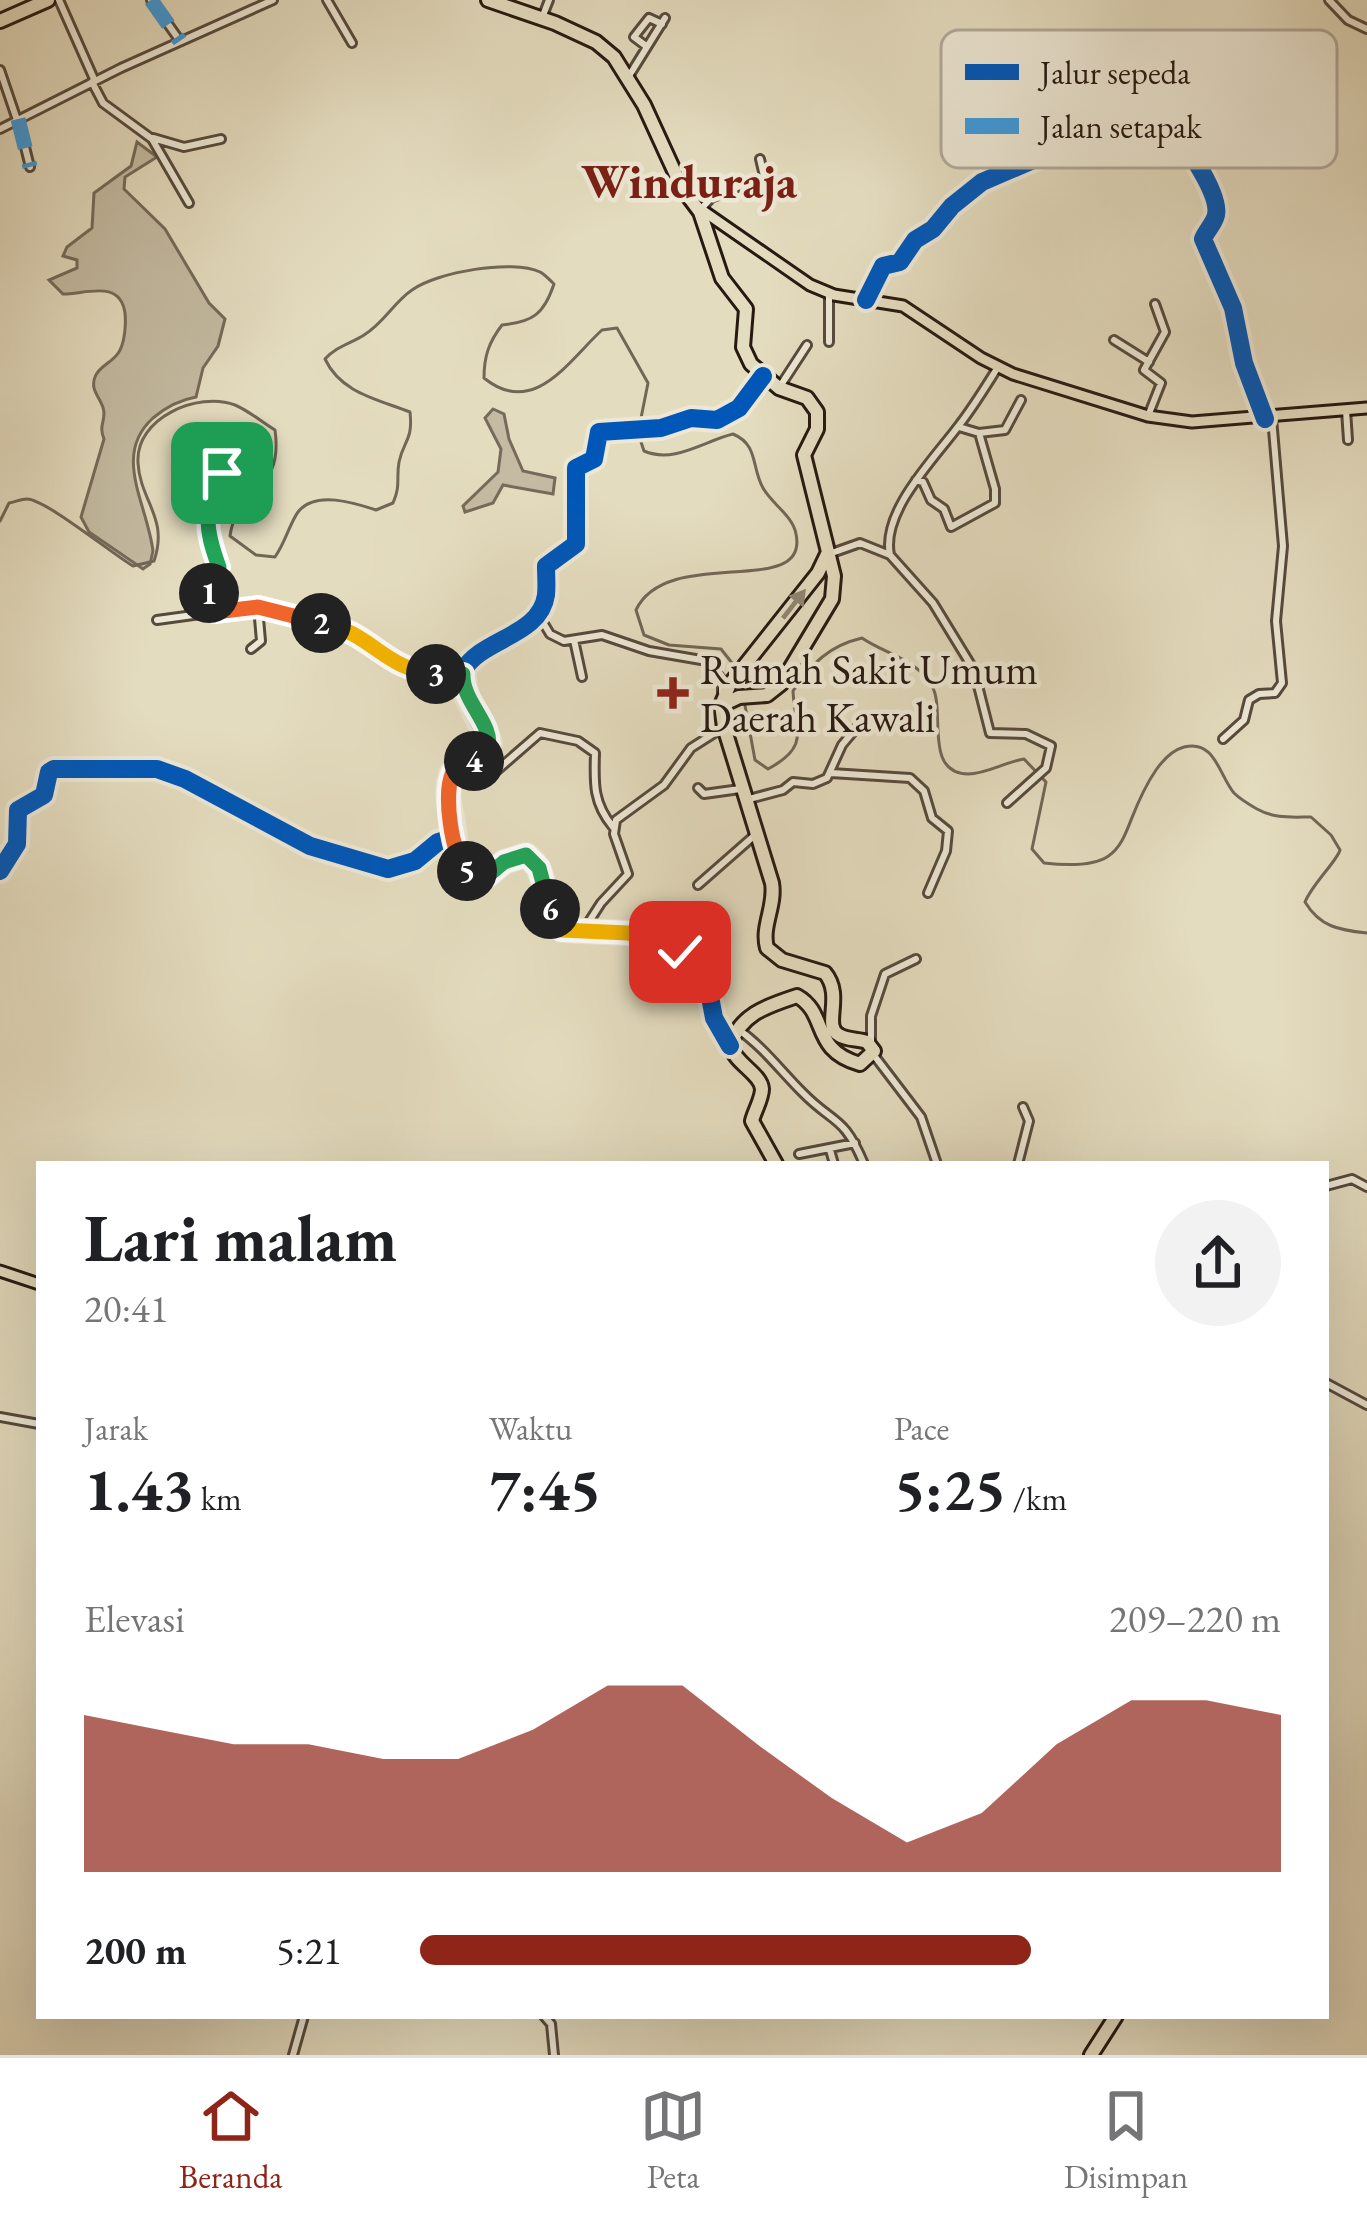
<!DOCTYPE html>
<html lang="id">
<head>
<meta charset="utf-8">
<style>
  :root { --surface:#fff; --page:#f2f2f2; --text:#202124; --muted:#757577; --line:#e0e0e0; --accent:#8f2418 }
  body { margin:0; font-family:"EB Garamond",serif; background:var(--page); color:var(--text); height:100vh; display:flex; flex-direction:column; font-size:45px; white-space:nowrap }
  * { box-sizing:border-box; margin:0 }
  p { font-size:39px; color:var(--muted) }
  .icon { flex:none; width:66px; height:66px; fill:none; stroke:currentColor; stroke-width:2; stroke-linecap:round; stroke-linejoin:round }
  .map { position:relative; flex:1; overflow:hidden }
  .details { position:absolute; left:36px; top:1161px; width:1293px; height:858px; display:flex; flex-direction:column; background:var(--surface); border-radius:0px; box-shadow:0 12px 48px #0002 }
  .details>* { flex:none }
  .pin { position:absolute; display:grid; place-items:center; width:102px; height:102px; color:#fff; margin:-51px; border-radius:24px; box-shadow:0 6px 18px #0006 }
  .km { position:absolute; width:60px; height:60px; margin:-30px; border-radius:50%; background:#222; color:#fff; font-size:33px; line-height:60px; text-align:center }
  .round { display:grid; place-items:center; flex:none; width:126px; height:126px; border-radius:63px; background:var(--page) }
  .headline { display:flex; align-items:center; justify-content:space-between; height:204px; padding:0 48px }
  h1 { font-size:66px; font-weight:700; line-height:90px }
  .stats { display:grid; grid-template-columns:repeat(3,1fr); gap:18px; height:204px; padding:12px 48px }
  .stats div { display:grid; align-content:center }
  .stats b { font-size:60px; font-weight:700 }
  .stats small { font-size:33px; font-weight:400 }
  .stats p { font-size:33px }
  .chart { height:336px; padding:24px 48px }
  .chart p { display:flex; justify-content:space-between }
  .chart svg { width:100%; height:216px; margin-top:12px; fill:var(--accent); opacity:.7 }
  ul { padding:0 48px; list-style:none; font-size:39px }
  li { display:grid; grid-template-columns:192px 144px 1fr; align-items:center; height:90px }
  li i { height:30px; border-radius:15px; background:var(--accent) }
  .tabs { display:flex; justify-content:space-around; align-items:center; height:168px; border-top:3px solid var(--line); background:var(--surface); font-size:33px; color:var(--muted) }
  .tabs a { display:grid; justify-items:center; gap:6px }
  .tabs .on { color:var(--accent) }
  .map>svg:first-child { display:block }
  .green { fill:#c4bba2; stroke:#766a5a; stroke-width:3 }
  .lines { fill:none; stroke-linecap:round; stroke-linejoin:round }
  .stream { stroke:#726656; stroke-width:3 }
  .minor-casing { stroke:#564a3d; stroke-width:12 }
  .major-casing { stroke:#271912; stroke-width:15 }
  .highway-casing { stroke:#271912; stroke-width:18 }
  .minor { stroke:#ede8d5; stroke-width:6 }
  .major { stroke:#e4dcbf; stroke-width:9 }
  .highway { stroke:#e4dcbf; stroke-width:12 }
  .quiet { stroke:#3d9bde; stroke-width:15; stroke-dasharray:30 15; stroke-linecap:butt }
  .cycleway-casing { stroke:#ede8d5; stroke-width:26 }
  .cycleway { stroke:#0057b8; stroke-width:18 }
  .oneway { fill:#8f8471 }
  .split-1-casing { stroke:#fff; stroke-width:24 }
  .split-2-casing { stroke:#fff; stroke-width:24 }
  .split-3-casing { stroke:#fff; stroke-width:24 }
  .split-4-casing { stroke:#fff; stroke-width:24 }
  .split-5-casing { stroke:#fff; stroke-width:24 }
  .split-6-casing { stroke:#fff; stroke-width:24 }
  .split-7-casing { stroke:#fff; stroke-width:24 }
  .split-1 { stroke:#22a559; stroke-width:15 }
  .split-2 { stroke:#f0652b; stroke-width:15 }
  .split-3 { stroke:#f5b400; stroke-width:15 }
  .split-4 { stroke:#22a559; stroke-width:15 }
  .split-5 { stroke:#f0652b; stroke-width:15 }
  .split-6 { stroke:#22a559; stroke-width:15 }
  .split-7 { stroke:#f5b400; stroke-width:15 }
  .poi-dot { fill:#8f2418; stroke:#ede8d5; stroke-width:4.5 }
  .labels { text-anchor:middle; stroke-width:9; stroke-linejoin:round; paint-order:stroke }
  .poi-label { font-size:42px; fill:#271912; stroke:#ede8d5; text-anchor:start }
  .quarter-label { font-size:48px; font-weight:bold; fill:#7a1f14; stroke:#ede8d5 }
  .key { fill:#ede8d5; stroke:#b2aa9a; stroke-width:3 }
  .key-label { font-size:33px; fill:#271912 }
</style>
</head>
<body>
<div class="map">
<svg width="1367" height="2055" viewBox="0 0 1367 2055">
  <rect width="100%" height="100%" fill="#e4dcbf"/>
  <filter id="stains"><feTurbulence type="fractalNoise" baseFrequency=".00167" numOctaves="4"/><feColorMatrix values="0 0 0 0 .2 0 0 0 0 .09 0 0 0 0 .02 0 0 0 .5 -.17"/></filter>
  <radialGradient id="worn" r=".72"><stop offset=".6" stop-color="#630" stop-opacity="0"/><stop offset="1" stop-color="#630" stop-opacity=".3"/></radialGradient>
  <path class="green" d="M 137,142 L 157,157 L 125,177 L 124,189 L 165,229 L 209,303 L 225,319 L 218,346 L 203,368 L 196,397 C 179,400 166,407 153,418 C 112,455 147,503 153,551 L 150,564 L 143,569 L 89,532 L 81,517 L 104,439 C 99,426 104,424 104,413 C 104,400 89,392 95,377 C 99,365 115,362 120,350 C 125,340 126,324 125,313 C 120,279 86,294 63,294 L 49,280 L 77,268 L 77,260 L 63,256 L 67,247 L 92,228 L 94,193 L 131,166 Z
    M 493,409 L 504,414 L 509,439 L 523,471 L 555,478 L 553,494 L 503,485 L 493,503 L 465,512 L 463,506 L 498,472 L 501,449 L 485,418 Z"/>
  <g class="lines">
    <path class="stream" d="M 0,521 L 9,503 C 15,502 21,499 27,499 C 45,499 111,553 133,566 L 154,561 C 169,518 140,501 138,463 C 135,418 198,391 235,405 C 249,411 262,422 275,430 C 284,495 237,485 230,536 L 256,555 L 275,557 C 285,543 290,523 298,512 C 315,490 355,503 376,510 L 393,503 C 401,485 396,479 399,462 C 404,439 413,441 410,412 C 377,399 341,393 325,359 C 337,346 350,344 364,335 C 384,323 394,302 412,290 C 437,272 512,259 540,272 C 543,273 552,282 554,284 C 544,314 533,322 502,325 C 489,342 484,356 484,378 C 534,419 570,359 602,330 L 617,328 L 648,383 L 638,433 L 644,451 C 674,464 704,441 733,434 C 759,445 751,467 763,488 C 772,504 793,516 796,534 C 810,600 667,544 636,610 L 644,635 L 669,645 L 721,649 L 736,668
      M 744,700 L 755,760 L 768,769 C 811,746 795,731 793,691 C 813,663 828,646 862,638 C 885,654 917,659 932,686 C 946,710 923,773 968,774 C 987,774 1005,762 1024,759 L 1046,782 L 1032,849 L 1044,863 C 1140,874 1114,831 1156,770 C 1163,760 1173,750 1184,747 C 1215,739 1219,775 1234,793 C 1240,799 1250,805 1257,809 C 1275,819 1291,817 1311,817 L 1331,835 L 1340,850 C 1337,861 1313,883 1305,902 C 1320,927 1339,930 1367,933"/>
    <defs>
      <path id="minor" d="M 59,0 L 94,79
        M 151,0 L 180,41
        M 327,0 L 352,43
        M 1329,0 L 1348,20 L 1367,29
        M 542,18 L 549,0
        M 646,46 L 634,37 L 649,18 L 662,24
        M 0,70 L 17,120
        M 629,76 L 665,18
        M 92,82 L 103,103 L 152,139 L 189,203
        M 18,119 L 30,167
        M 0,129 L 121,68 L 273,0
        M 153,138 L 184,147 L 221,139
        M 702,208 L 711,198 L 764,176 L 760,159
        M 829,293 L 829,342
        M 866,300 L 883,266 L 900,262 L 915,240 L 933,229 L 952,206 L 982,182 L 1066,146 L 1162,115 C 1177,132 1221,192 1216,215 C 1214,224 1206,231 1203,239 L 1233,308 L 1241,351 L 1264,415
        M 1114,340 L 1149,362
        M 779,388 L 807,345
        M 1346,410 L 1348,440
        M 1148,416 L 1161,383 L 1144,370 L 1165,332 L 1155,304
        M 959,427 L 979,433 L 1005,430 L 1021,400
        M 222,473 C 204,513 204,526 219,567 L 208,586 L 215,612 L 248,607 L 280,610 L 354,632 L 403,668 L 462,674
        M 916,480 L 923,482 L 931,500 L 944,509 L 951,527 L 995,503 L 995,489 L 979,433
        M 829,554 L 860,543 L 890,555 C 881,511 935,458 960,424 C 974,406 986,386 998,367
        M 890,555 L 933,603 L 974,670 L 990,733 L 1026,734 L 1051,746 L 1046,768 L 1007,803
        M 538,614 L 550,634 L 564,641 L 602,635 L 649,651 L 707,661 L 722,680 L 722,692
        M 157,620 L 215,612
        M 574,640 L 582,677
        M 251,649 L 261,641 L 258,607
        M 1223,739 L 1244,720 L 1249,700 L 1259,694 L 1275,693 L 1282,683 L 1276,621 L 1283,546 L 1272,418
        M 481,757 L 494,773 L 540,733 L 578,741 L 595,753 C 594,783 593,803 613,827
        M 831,773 L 910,778 L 924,791 L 932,818 L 948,831 L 946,851 L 928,893
        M 698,788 L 704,794 L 740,789
        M 749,799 L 783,790 L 793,782 L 813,784 L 827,778 L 842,745 L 863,720
        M 0,871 L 17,844 L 18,810 L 44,795 L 49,772 L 54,769 L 157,769 L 185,779 L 310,846 L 388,869 L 415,861 L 438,842 L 454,837
        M 698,885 L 755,835
        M 583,931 L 601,903 L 628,874 L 614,834 L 616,820 L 664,785 L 691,748 L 724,727
        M 665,981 L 705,976
        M 739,1030 C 763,1047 781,1071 802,1092 C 834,1125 843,1114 864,1164
        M 871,1041 L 871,1016 L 885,974 L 916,959
        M 728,1043 L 714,1018 L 704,965 L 698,955 L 628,933 L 562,930 C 541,908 551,872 526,855 L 504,862 L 486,877 C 453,875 457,848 453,824 C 450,805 445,793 451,774 L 481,757 L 490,743 L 467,698 L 463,671 C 481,638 540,637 546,595 C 547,586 546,575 546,566 L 576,544 L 576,468 L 594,459 L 599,432 L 661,428 L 691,418 L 717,420 L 739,408 L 763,376
        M 873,1054 L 921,1117 L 937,1164
        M 830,1150 L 834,1164
        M 799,1154 L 855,1143
        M 1018,1164 L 1029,1121 L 1023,1107
        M 1326,1186 L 1352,1179 L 1367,1187
        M 1326,1383 L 1367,1405
        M 0,1417 L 39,1424
        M 544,2016 L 551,2024 L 554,2055
        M 293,2055 L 304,2016"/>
      <path id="major" d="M 696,206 L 810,285 L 834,295 L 903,306 L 981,358 L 1013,374 L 1148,416 L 1192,422 L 1367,408
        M 0,1271 L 39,1284"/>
      <path id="highway" d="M 488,0 L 555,23 L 596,42 L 614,57 L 644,105 L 682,188 L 700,212 L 722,278 L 746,309 L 743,347 L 751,364 L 779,388 L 807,398 L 817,412 L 817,429 L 804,455 L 834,576 L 832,599 L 781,684 L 767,695 L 739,697 L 722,705
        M 0,21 L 48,0
        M 776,1164 L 752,1121 C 754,1112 762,1099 762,1089 C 761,1074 736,1064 730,1046 C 740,1014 767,1006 797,996 C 829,1014 810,1050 860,1064 L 874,1051 L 867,1042 C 859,1039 846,1040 839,1035 C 822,1026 844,996 825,973 L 782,960 L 767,948 C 761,926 776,906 772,883 L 724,727 L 721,705 L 730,684 L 818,573 L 828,552
        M 1091,2055 L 1116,2016"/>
    </defs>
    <use href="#minor" class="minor-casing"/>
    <use href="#major" class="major-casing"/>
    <use href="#highway" class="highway-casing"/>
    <use href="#minor" class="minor"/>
    <use href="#major" class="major"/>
    <use href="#highway" class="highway"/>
    <path class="quiet" d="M 151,0 L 180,41
      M 18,119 L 30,167"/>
    <defs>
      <path id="cycleway" d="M 866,300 L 883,266 L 900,262 L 915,240 L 933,229 L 952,206 L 982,182 L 1066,146 L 1162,115 C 1177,132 1221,192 1216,215 C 1214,224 1206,231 1203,239 L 1233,308 L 1244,363 L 1265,419
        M 0,871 L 17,844 L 18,810 L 44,795 L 49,772 L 54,769 L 157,769 L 185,779 L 310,846 L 388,869 L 415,861 L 438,842 L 454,837
        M 730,1046 L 714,1018 L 704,965 L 698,955 L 628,933 L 562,930 C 541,908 551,872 526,855 L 504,862 L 486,877 C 453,875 457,848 453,824 C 450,805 445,793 451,774 L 481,757 L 490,743 L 467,698 L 463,671 C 481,638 540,637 546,595 C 547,586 546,575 546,566 L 576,544 L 576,468 L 594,459 L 599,432 L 661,428 L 691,418 L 717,420 L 739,408 L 763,376"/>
    </defs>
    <use href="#cycleway" class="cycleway-casing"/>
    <use href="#cycleway" class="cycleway"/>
  </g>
  <defs><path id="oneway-solid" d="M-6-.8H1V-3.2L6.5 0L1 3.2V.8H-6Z" transform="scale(3)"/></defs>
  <use class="oneway" href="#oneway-solid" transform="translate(794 604) rotate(-52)"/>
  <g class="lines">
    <defs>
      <path id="split-1" d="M 209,593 L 208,586 L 219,567 C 204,526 204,513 222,473"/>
      <path id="split-2" d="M 209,593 L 215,612 L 258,607 L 321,623"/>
      <path id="split-3" d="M 321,623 C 372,632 384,670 436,674"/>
      <path id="split-4" d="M 436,674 L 463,674 C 462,702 494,724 488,748 L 474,761"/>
      <path id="split-5" d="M 467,871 C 451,854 443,793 453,772 L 474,761"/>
      <path id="split-6" d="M 467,871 L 486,877 L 504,862 L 526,855 L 539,868 L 550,909"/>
      <path id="split-7" d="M 550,909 L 562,930 L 628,933 L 680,952"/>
    </defs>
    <use href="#split-1" class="split-1-casing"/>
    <use href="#split-2" class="split-2-casing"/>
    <use href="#split-3" class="split-3-casing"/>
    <use href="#split-4" class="split-4-casing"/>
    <use href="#split-5" class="split-5-casing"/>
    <use href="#split-6" class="split-6-casing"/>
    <use href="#split-7" class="split-7-casing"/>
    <use href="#split-1" class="split-1"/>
    <use href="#split-2" class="split-2"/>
    <use href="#split-3" class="split-3"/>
    <use href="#split-4" class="split-4"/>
    <use href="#split-5" class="split-5"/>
    <use href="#split-6" class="split-6"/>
    <use href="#split-7" class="split-7"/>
  </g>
  <path class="poi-dot" d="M667 675h12v12h12v12h-12v12h-12v-12h-12v-12h12z"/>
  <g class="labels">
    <g class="poi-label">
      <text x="700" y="684">Rumah Sakit Umum<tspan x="700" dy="48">Daerah Kawali</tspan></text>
    </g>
    <g class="quarter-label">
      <text x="689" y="198">Winduraja</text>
    </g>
  </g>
  <rect x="941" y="30" width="396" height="138" rx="18" class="key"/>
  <rect x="965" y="64" width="54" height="16" fill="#0057b8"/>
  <rect x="965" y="118" width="54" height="16" fill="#3d9bde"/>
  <g class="key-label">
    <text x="1040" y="84">Jalur sepeda</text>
    <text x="1040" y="138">Jalan setapak</text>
  </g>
  <rect width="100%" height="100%" filter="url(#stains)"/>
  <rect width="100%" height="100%" fill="url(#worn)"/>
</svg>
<div class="pin" style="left:222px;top:473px;background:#1e9e55"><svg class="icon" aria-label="arrive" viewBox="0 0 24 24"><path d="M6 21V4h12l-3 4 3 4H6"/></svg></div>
<div class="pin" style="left:680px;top:952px;background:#d93025"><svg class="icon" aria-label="check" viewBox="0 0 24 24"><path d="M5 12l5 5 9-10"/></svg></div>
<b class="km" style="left:209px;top:593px">1</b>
<b class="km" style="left:321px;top:623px">2</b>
<b class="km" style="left:436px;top:674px">3</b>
<b class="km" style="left:474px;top:761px">4</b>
<b class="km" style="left:467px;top:871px">5</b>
<b class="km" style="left:550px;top:909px">6</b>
<section class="details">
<div class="headline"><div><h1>Lari malam</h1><p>20:41</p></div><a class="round"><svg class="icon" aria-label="share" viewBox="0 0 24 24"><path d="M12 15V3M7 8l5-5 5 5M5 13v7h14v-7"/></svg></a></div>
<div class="stats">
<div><p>Jarak</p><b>1.43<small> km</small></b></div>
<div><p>Waktu</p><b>7:45</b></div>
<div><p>Pace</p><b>5:25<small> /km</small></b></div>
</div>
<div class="chart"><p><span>Elevasi</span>209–220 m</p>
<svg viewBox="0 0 160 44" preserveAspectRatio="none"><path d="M0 44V12L10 15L20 18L30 18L40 21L50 21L60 15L70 6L80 6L90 18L100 29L110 38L120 32L130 18L140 9L150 9L160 12V44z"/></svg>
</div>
<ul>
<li><b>200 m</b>5:21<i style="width:71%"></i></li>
</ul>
</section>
</div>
<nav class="tabs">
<a class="on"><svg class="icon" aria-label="home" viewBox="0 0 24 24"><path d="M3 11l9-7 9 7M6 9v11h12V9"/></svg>Beranda</a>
<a><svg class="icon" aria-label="map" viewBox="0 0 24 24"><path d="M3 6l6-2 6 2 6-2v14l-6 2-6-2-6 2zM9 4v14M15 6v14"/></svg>Peta</a>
<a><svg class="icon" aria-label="saved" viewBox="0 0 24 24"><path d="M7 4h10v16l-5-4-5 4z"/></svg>Disimpan</a>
</nav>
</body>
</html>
